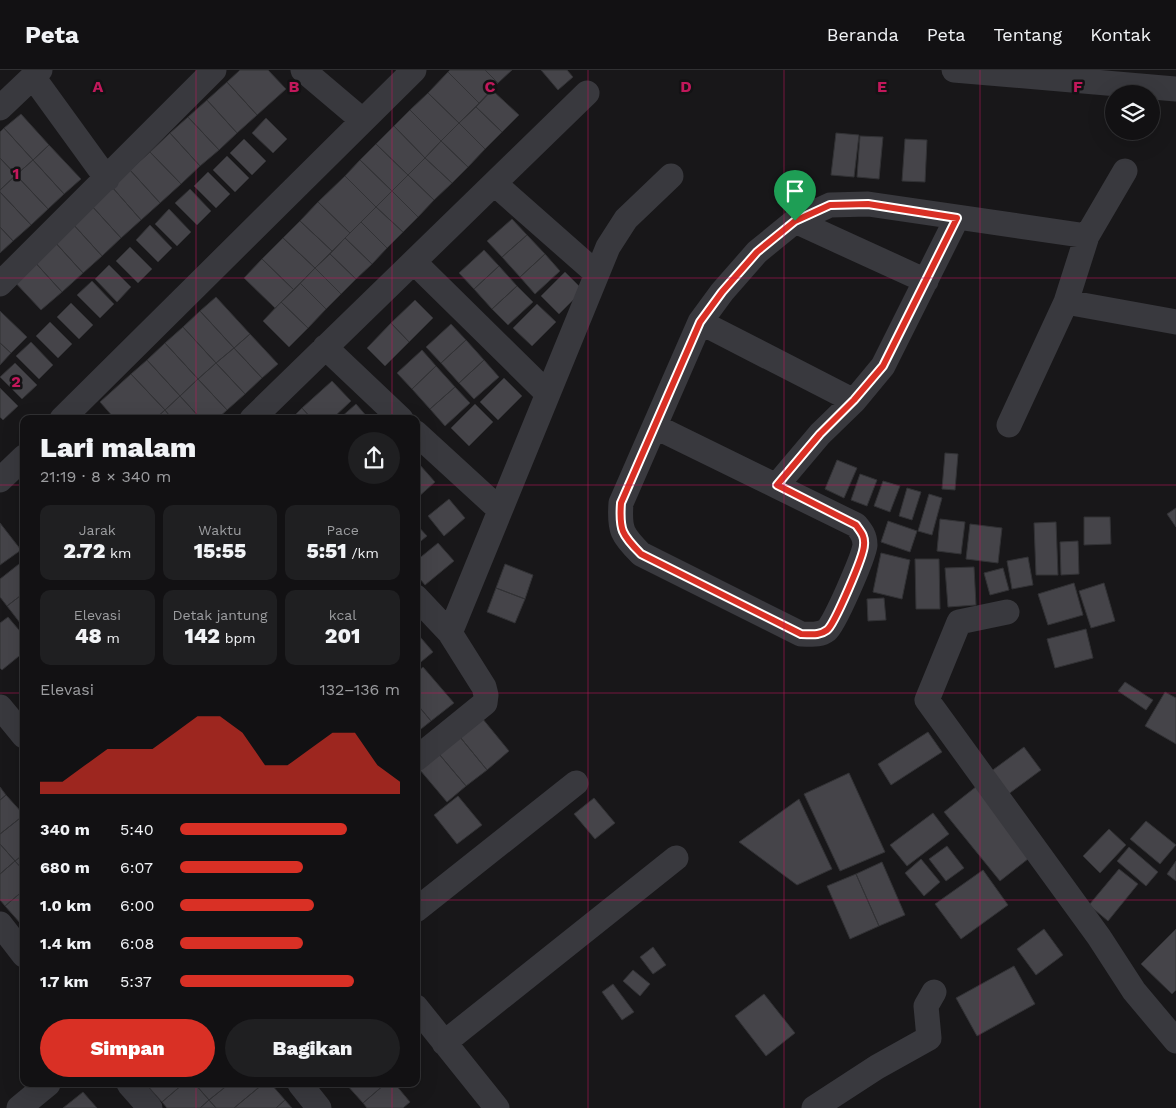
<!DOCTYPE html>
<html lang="id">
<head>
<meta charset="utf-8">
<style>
  :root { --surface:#121113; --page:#1f1f21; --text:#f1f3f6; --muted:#9c9da0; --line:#313133; --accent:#d93025 }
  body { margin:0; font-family:"Work Sans",sans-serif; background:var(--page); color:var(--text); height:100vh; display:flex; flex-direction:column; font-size:19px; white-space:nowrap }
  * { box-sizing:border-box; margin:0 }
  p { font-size:16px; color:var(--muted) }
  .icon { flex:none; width:28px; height:28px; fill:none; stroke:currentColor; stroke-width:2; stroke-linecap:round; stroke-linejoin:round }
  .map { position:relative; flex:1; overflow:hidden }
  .sheet { position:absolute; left:20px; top:345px; width:400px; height:672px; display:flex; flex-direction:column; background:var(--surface); border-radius:10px; box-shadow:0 5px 20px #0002,0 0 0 1px var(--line) }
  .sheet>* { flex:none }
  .controls { position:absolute; left:1105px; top:15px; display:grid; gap:10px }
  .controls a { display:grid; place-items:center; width:55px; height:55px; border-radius:50%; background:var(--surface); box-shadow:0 5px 20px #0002,0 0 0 1px var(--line); font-size:25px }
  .pin { position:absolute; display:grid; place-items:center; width:42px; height:42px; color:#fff; margin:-51px -21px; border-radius:50% 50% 50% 0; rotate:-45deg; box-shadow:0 0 5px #0007 }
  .pin .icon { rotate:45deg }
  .round { display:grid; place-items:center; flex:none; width:52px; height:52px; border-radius:26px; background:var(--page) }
  .head { display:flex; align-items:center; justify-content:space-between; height:85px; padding:0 20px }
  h1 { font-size:28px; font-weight:800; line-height:38px }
  .stats { display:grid; grid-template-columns:repeat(3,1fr); gap:8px; height:85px; padding:5px 20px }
  .stats div { display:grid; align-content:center; border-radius:10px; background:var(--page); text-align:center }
  .stats b { font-size:21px; font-weight:800 }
  .stats small { font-size:14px; font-weight:400 }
  .stats p { font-size:14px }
  .chart { height:140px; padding:10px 20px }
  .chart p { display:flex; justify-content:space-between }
  .chart svg { width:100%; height:90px; margin-top:5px; fill:var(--accent); opacity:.7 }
  .cta { display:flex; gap:10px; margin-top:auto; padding:10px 20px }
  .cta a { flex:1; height:58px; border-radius:30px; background:var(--accent); color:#fff; font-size:20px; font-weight:800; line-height:58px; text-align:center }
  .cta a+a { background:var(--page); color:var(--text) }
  ul { padding:0 20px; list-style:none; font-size:16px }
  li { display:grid; grid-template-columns:80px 60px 1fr; align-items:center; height:38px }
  li i { height:12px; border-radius:6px; background:var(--accent) }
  header { display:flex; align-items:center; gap:30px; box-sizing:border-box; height:70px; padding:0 25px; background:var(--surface); border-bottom:1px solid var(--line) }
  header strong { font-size:24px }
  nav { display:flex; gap:28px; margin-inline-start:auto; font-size:18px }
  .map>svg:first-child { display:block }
  .building { fill:#454449; stroke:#323235 }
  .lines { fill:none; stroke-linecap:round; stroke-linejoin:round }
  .street { stroke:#39393e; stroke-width:25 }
  .route-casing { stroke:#fff; stroke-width:10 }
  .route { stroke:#d93025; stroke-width:6 }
  .grid { fill:none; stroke:#c2185b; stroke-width:1; stroke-opacity:0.55 }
  .grid-label { font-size:16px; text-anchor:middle; font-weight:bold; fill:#c2185b; stroke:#131214; stroke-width:5; stroke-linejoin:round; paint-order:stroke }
</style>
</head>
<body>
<header>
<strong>Peta</strong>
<nav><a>Beranda</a><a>Peta</a><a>Tentang</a><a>Kontak</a></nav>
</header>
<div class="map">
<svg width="1176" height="1038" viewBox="0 0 1176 1038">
  <rect width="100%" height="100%" fill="#181719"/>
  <path class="building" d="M 240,0 L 268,0 L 286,19 L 257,45 L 227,12 Z
    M 450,0 L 485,0 L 498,13 L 479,33 L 448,2 Z
    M 485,0 L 512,0 L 498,13 Z
    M 541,0 L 567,0 L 573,7 L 558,20 Z
    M 448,2 L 479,33 L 459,53 L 428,23 Z
    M 227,12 L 257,45 L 237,63 L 207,30 Z
    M 492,20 L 519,45 L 502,62 L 476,37 Z
    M 428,23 L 459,53 L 441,71 L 410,40 Z
    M 207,30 L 237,63 L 219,80 L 188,47 Z
    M 476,37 L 502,62 L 485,79 L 459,53 Z
    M 410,40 L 441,71 L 425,88 L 394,56 Z
    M 21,44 L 49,75 L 33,90 L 4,58 Z
    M 188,47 L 219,80 L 200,96 L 170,63 Z
    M 266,48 L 287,69 L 273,83 L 252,63 Z
    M 459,53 L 485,79 L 468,97 L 441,71 Z
    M 394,56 L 425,88 L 408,105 L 376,74 Z
    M 4,58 L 33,90 L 16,105 L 0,88 L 0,62 Z
    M 170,63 L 200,96 L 181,114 L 150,82 Z
    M 836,63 L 859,65 L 854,107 L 831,105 Z
    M 860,66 L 883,67 L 879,109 L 857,107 Z
    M 244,69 L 266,91 L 252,105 L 230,83 Z
    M 905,69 L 927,70 L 925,112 L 902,111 Z
    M 441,71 L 468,97 L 452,113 L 425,88 Z
    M 376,74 L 408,105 L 392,121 L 360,90 Z
    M 49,75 L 81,109 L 64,124 L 33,90 Z
    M 150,82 L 181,114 L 160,133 L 130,100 Z
    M 227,86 L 249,108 L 235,122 L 213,100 Z
    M 0,88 L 16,105 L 0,120 Z
    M 425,88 L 452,113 L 434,130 L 408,105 Z
    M 33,90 L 64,124 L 48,139 L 16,105 Z
    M 360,90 L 392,121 L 376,137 L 345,106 Z
    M 130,100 L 160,133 L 141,150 L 112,117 Z
    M 208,102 L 230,124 L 216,138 L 194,116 Z
    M 16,105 L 48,139 L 31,155 L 0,122 L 0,120 Z
    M 408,105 L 434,130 L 418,147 L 392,121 Z
    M 345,106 L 376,137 L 350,163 L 318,132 Z
    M 112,117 L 141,150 L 121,168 L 91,135 Z
    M 190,119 L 211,141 L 197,155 L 175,133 Z
    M 392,121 L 418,147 L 403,162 L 376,137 Z
    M 0,122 L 31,155 L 13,171 L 0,157 Z
    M 318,132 L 350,163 L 332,181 L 300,151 Z
    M 91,135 L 121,168 L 102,186 L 72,153 Z
    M 376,137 L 403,162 L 387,178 L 361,152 Z
    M 169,139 L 191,162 L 177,176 L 155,154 Z
    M 512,149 L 527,165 L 502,187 L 487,171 Z
    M 300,151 L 332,181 L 315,198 L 283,168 Z
    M 361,152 L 387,178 L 372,194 L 345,168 Z
    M 72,153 L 102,186 L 83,203 L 53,170 Z
    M 150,155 L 172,178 L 158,192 L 136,170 Z
    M 0,157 L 13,171 L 0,183 Z
    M 527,165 L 545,184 L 520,207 L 502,187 Z
    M 283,168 L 315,198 L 294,220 L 262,189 Z
    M 345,168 L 372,194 L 356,209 L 330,184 Z
    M 53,170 L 83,203 L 62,222 L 32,189 Z
    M 130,177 L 152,199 L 138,213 L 116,191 Z
    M 484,180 L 499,196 L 474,219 L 459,203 Z
    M 330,184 L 356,209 L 341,224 L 315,198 Z
    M 545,184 L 560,201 L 535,224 L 520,207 Z
    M 32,189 L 62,222 L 41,240 L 11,208 Z
    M 262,189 L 294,220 L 275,238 L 244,208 Z
    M 109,195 L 131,217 L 117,232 L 95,209 Z
    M 499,196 L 517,216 L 492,239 L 474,219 Z
    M 315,198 L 341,224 L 326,239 L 300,213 Z
    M 565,202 L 583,220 L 559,244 L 541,226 Z
    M 92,211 L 114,234 L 100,248 L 77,225 Z
    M 300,213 L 326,239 L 308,258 L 281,232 Z
    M 517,216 L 533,232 L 508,255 L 492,239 Z
    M 216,227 L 250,264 L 234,278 L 200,241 Z
    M 415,230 L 433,248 L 409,272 L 391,253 Z
    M 281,232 L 308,258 L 289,277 L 263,251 Z
    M 71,233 L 93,255 L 79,269 L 57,247 Z
    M 537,234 L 556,252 L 532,276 L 513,258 Z
    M 0,241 L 27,267 L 11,283 L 0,273 Z
    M 200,241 L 234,278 L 216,293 L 183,257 Z
    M 50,252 L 72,274 L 58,288 L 36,266 Z
    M 391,253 L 409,272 L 385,296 L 367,278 Z
    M 451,254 L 466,270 L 441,293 L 426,277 Z
    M 183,257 L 216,293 L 198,309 L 165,273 Z
    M 250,264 L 278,294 L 262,308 L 234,278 Z
    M 466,270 L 484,290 L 459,313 L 441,293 Z
    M 31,272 L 53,295 L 39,309 L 16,286 Z
    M 0,273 L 11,283 L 0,295 Z
    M 165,273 L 198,309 L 180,326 L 147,290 Z
    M 234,278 L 262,308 L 245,324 L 216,293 Z
    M 422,280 L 436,296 L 412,319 L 397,303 Z
    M 147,290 L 180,326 L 165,340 L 131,304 Z
    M 484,290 L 499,307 L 474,329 L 459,313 Z
    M 15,293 L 37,315 L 22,329 L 0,307 Z
    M 216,293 L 245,324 L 227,340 L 198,309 Z
    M 436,296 L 455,317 L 430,339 L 412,319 Z
    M 131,304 L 165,340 L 155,349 L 115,349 L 100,332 Z
    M 504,308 L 522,326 L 498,350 L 480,332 Z
    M 198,309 L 227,340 L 217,349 L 201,349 L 180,326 Z
    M 332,311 L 351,331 L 332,349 L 312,349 L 302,338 Z
    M 455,317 L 470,333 L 445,356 L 430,339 Z
    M 0,318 L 18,336 L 3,350 L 0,347 Z
    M 180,326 L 201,349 L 172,349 L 165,340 Z
    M 356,334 L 369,349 L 339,349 Z
    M 475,334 L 493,352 L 469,376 L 451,358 Z
    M 302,338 L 312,349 L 291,349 Z
    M 165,340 L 172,349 L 155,349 Z
    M 945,383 L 958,384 L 955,420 L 942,419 Z
    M 837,390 L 857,398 L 844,428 L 825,419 Z
    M 420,395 L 435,412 L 416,429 L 416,398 Z
    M 860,404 L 877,410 L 867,436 L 851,430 Z
    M 883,411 L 900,416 L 890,442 L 874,436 Z
    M 907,418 L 921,422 L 912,450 L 899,446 Z
    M 929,424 L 942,428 L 932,465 L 918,461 Z
    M 449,429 L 465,448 L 444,466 L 428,446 Z
    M 1176,438 L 1176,457 L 1167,444 Z
    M 1084,447 L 1110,447 L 1111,474 L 1084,475 Z
    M 940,449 L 965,452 L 961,484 L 937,481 Z
    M 888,451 L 917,461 L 910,482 L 881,472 Z
    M 1056,452 L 1058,505 L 1036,505 L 1034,453 Z
    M 0,453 L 21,480 L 0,495 Z
    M 416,454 L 427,466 L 416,475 Z
    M 970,454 L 1002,458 L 998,493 L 966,489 Z
    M 1078,471 L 1079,504 L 1061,505 L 1060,472 Z
    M 438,473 L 454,491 L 425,515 L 416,504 L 416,491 Z
    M 881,483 L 910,490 L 902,529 L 873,522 Z
    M 1028,487 L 1033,515 L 1012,519 L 1007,491 Z
    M 915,489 L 939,489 L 940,539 L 916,539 Z
    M 19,494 L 24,500 L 24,523 L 7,536 L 0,527 L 0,509 Z
    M 505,494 L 533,505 L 525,529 L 496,518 Z
    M 974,497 L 976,535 L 948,537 L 945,498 Z
    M 1003,498 L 1009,520 L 990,525 L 984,503 Z
    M 1074,513 L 1083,545 L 1048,555 L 1038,524 Z
    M 1104,513 L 1115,551 L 1091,558 L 1079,521 Z
    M 496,518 L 525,529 L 515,553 L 487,542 Z
    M 24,523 L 24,558 L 7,536 Z
    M 884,528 L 886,550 L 868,551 L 867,529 Z
    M 8,547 L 24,566 L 24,582 L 2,600 L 0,598 L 0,553 Z
    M 1086,559 L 1093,588 L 1055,598 L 1047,569 Z
    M 416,562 L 433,582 L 416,596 Z
    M 423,597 L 454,633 L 431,651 L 416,633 L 416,603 Z
    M 1125,612 L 1153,630 L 1146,640 L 1118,621 Z
    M 1165,622 L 1176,628 L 1176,674 L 1145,656 Z
    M 416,633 L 431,651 L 416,663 Z
    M 482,648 L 509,681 L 487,700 L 460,667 Z
    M 928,662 L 942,682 L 891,715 L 878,694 Z
    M 460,667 L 487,700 L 466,716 L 439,684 Z
    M 1024,677 L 1041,700 L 1003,728 L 986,705 Z
    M 439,684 L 466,716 L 447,732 L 420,700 Z
    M 849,703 L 885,782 L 840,801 L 804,724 Z
    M 977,716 L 1033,785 L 1000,811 L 944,742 Z
    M 0,717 L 6,725 L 0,730 Z
    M 6,725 L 24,745 L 0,764 L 0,730 Z
    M 458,726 L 482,755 L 457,774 L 434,745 Z
    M 594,728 L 615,753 L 595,769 L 574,744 Z
    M 799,729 L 832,799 L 797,815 L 739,772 Z
    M 933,743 L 949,764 L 907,796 L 890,775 Z
    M 24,745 L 24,784 L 15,791 L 0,774 L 0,764 Z
    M 1146,751 L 1176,775 L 1160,794 L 1130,769 Z
    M 1109,759 L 1126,775 L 1100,803 L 1083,786 Z
    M 0,774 L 15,791 L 0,804 Z
    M 947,776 L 964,798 L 946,811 L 929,789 Z
    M 1129,777 L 1158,802 L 1146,816 L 1117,791 Z
    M 24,784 L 24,801 L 15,791 Z
    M 921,789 L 940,812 L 924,826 L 905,803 Z
    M 15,791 L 24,801 L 24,820 L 5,836 L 0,830 L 0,804 Z
    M 1176,791 L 1176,811 L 1167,804 Z
    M 882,792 L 905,845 L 879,856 L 856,804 Z
    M 1119,799 L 1138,814 L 1108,851 L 1089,835 Z
    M 983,800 L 1008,835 L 961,869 L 935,834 Z
    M 856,804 L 879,856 L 850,869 L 827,816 Z
    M 24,820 L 24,851 L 21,854 L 5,836 Z
    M 1044,859 L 1063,885 L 1036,905 L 1017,879 Z
    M 1176,859 L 1176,920 L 1172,924 L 1141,894 Z
    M 653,877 L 666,895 L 653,904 L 640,887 Z
    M 1014,896 L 1035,934 L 977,966 L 956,928 Z
    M 633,900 L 650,914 L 640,926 L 623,911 Z
    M 613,914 L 634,942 L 622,950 L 602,922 Z
    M 764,924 L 795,963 L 766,986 L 735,946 Z
    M 146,1014 L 183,1014 L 162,1032 Z
    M 183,1014 L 195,1014 L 209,1030 L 200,1038 L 167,1038 L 162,1032 Z
    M 195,1014 L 229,1014 L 209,1030 Z
    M 229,1014 L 263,1014 L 234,1038 L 216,1038 L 209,1030 Z
    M 263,1014 L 271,1014 L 285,1030 L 276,1038 L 234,1038 Z
    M 346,1014 L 385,1014 L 363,1033 Z
    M 385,1014 L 395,1014 L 410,1032 L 403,1038 L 367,1038 L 363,1033 Z
    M 83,1022 L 97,1038 L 63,1038 Z
    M 209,1030 L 216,1038 L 200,1038 Z
    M 285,1030 L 292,1038 L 276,1038 Z"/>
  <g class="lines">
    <path class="street" d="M 303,0 L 362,50
      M 954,0 L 1176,19
      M 33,7 L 107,109
      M 0,38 L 40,0
      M 495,114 L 597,204
      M 795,151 L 926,211
      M 414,192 L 547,323
      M 0,214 L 214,0
      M 1066,232 L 1176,252
      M 700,252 L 854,331
      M 325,277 L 401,349
      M 62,349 L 414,0
      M 252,349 L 587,23
      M 1009,355 L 1066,232 L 1087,166 L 1125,101
      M 656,357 L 856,455 C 861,461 865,466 865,475 C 864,486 834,555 827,560 C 819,566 811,564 801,564 L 641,484 C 622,465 619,460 621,433 L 700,252 L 722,222 L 757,182 L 795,151 L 830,135 L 868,134 L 1087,166
      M 416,363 L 500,440
      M 0,410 L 24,387
      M 777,415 L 820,364 L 854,331 L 883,296 L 957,148
      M 416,527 L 450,563 L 484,617 L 486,625 L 485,633 L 416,689
      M 1007,542 L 959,552 L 927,630 L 1099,867 L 1134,921 L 1176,971
      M 450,563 L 608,177 L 626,149 L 671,106
      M 0,637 L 24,666
      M 416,840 L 576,713
      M 0,854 L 24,885
      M 416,937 L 497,1038
      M 444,973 L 676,788
      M 129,1014 L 150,1038
      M 300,1014 L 319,1038
      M 19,1038 L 48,1014
      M 814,1038 L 877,997 L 929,968 L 926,936 L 934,922"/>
  </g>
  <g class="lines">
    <defs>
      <path id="route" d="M 868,134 L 957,148 L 883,296 L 854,330 L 820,364 L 777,415 L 856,455 C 861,462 865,466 864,475 C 864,486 834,555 827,560 C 819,566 811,564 801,564 L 641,484 C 622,465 619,460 621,433 L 700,252 L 722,222 L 757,182 L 795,151 L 830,135 Z"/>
    </defs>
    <use href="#route" class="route-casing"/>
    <use href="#route" class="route"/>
  </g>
  <path class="grid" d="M 196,0 L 196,349M 392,0 L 392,349M 588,0 L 588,1038M 784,0 L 784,1038M 980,0 L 980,1038M 0,208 L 1176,208M 0,415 L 24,415M 416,415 L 1176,415M 0,623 L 24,623M 416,623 L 1176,623M 0,830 L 24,830M 416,830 L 1176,830M 196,1014 L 196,1038M 392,1014 L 392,1038"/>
  <g class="grid-label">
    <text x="98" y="22">A</text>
    <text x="294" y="22">B</text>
    <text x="490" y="22">C</text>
    <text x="686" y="22">D</text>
    <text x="882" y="22">E</text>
    <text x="1078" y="22">F</text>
    <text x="16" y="109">1</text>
    <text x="16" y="317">2</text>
  </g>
</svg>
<div class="controls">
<a><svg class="icon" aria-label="layers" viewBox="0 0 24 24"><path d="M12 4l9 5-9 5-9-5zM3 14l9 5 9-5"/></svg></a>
</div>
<div class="pin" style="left:795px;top:151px;background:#1e9e55"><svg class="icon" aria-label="arrive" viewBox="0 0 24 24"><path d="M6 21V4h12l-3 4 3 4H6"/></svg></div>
<section class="sheet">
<div class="head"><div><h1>Lari malam</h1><p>21:19 · 8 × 340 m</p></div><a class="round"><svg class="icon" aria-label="share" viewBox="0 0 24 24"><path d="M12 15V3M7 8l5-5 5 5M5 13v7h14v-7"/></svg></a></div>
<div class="stats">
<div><p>Jarak</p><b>2.72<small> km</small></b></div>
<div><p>Waktu</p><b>15:55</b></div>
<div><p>Pace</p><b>5:51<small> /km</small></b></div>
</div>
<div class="stats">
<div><p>Elevasi</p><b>48<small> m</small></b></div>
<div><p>Detak jantung</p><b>142<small> bpm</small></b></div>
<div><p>kcal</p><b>201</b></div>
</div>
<div class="chart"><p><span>Elevasi</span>132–136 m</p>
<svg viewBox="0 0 160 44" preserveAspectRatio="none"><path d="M0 44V38L10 38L20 30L30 22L40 22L50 22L60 14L70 6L80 6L90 14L100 30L110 30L120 22L130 14L140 14L150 30L160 38V44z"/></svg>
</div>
<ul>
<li><b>340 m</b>5:40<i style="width:76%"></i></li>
<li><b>680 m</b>6:07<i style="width:56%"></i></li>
<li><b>1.0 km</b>6:00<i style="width:61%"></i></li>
<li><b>1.4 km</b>6:08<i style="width:56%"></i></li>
<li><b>1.7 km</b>5:37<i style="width:79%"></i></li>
</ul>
<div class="cta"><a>Simpan</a><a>Bagikan</a></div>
</section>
</div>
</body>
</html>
